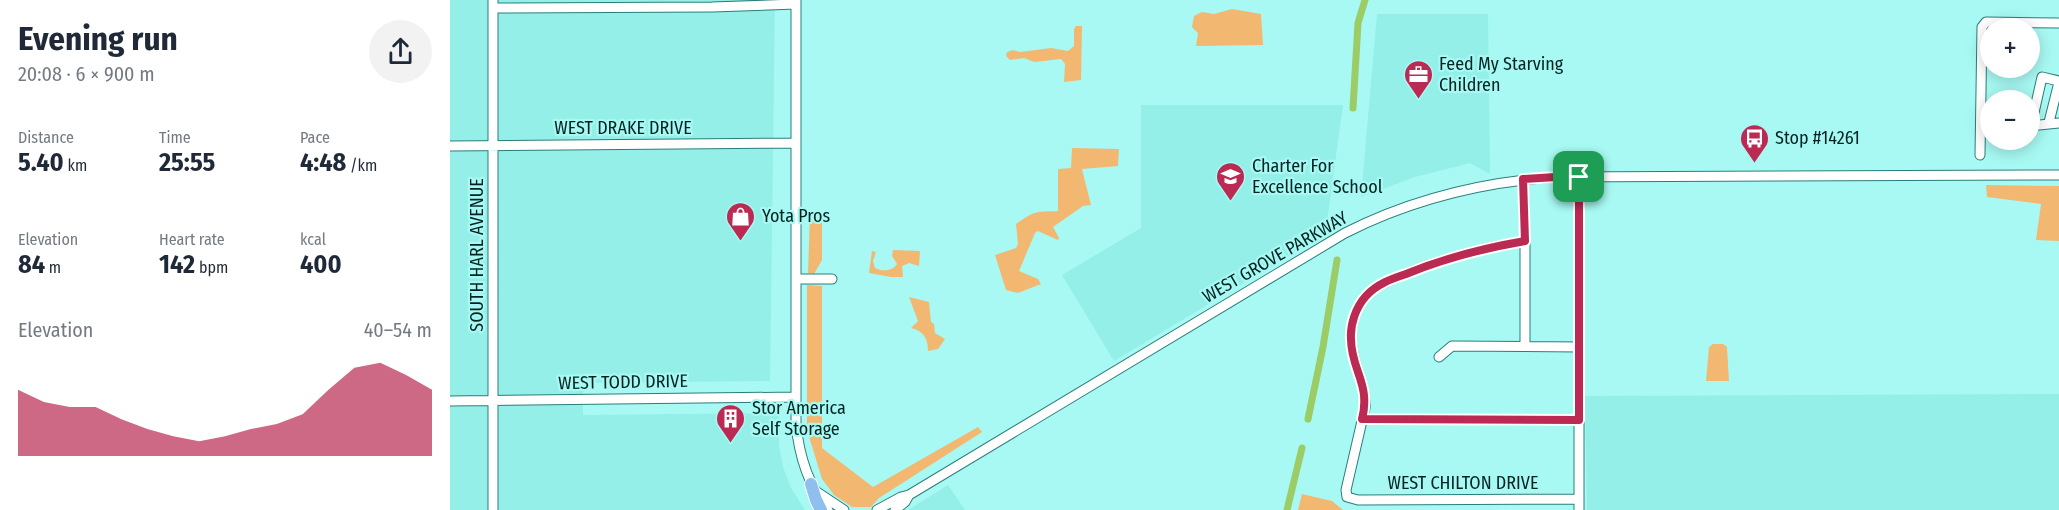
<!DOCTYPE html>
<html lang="en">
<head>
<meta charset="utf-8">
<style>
  :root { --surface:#fff; --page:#f2f2f3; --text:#1f2937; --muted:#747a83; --accent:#ba2a52 }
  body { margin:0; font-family:"Fira Sans Condensed",sans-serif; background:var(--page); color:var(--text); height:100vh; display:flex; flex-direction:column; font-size:22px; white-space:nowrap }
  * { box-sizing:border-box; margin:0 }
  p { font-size:20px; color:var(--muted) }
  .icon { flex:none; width:33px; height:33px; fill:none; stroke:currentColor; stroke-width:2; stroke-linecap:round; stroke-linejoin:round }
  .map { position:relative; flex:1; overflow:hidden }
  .drawer { display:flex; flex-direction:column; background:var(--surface); width:450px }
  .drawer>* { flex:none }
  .tools { position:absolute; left:1530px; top:18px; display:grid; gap:12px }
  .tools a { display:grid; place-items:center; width:60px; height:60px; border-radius:50%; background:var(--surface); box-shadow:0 3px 15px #0003; font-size:30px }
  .pin { position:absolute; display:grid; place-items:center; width:51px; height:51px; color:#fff; margin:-26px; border-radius:12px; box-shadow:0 3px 9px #0006 }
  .round { display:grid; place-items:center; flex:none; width:63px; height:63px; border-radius:32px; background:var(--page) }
  .head { display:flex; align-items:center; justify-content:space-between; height:102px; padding:0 18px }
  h1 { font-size:33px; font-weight:700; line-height:45px }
  .metrics { display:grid; grid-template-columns:repeat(3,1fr); gap:9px; height:102px; padding:6px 18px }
  .metrics div { display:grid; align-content:center }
  .metrics b { font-size:26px; font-weight:700 }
  .metrics small { font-size:16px; font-weight:400 }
  .metrics p { font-size:16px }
  .chart { height:168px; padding:12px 18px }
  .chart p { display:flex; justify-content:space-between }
  .chart svg { width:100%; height:108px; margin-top:6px; fill:var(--accent); opacity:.7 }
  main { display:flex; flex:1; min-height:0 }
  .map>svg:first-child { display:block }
  .built { fill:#93efe8 }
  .green { fill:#f2b872 }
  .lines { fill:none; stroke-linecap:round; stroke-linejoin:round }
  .canal { stroke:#9bcc66; stroke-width:7 }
  .minor-casing { stroke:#2a7e7a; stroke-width:11 }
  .major-casing { stroke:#fff; stroke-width:14 }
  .minor { stroke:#fff; stroke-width:9 }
  .major { stroke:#8ebfef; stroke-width:12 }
  .route-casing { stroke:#fff; stroke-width:12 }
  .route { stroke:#ba2a52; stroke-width:8 }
  .labels { text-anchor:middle; stroke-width:4.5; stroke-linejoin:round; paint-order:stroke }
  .poi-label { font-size:18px; fill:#012423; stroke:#a8f9f3; text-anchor:start }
  .street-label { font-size:18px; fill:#012423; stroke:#a8f9f3 }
</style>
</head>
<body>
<main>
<section class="drawer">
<div class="head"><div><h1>Evening run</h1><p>20:08 · 6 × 900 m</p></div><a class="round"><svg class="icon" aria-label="share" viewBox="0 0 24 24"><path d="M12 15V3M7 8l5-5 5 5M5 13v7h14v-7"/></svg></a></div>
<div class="metrics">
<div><p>Distance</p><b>5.40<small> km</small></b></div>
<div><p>Time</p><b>25:55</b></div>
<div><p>Pace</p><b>4:48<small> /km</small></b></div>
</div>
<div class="metrics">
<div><p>Elevation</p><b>84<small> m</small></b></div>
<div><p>Heart rate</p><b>142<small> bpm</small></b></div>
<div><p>kcal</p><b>400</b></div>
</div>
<div class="chart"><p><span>Elevation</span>40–54 m</p>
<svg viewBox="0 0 160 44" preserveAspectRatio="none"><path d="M0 44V17L10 22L20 24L30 24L40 29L50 33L60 36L70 38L80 36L90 33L100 31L110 27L120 17L130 8L140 6L150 11L160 17V44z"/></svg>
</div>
</section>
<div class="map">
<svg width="1609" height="510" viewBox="0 0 1609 510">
  <rect width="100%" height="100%" fill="#a8f9f3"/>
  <path class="built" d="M 0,0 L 325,0 L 320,381 L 133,383 L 133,415 L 329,413 L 329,446 L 333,467 L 341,488 L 355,510 L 0,510 Z
    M 927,14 L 1038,14 L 1040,174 L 1020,163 L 965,177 L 911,197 Z
    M 691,105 L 893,105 L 877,221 L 880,231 L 664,361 L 612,275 L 691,228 Z
    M 1609,394 L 1609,510 L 1137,510 L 1135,396 Z
    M 498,485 L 515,510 L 458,510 Z"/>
  <path class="green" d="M 782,9 L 811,14 L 813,45 L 746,46 L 748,33 L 742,27 L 744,16 L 752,12 L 764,14 Z
    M 626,26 L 632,26 L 631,80 L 614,82 L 615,64 L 611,59 L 584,62 L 574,58 L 560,60 L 556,56 L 557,52 L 563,50 L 570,52 L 601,48 L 618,51 L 624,46 L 624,29 Z
    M 622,148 L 669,149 L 668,166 L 632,169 L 641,205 L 633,206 L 603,227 L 609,238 L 608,240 L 588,231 L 585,233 L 569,271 L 588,279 L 591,284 L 568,293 L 556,290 L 545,255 L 566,248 L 568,244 L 566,224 C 586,210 585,212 608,211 L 608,169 L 621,168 Z
    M 1536,185 L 1609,186 L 1609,241 L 1586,240 L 1591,204 L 1537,197 Z
    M 360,213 L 372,213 L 372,260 L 364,274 L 358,273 Z
    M 443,250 L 470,251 L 469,266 L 459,263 L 452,266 L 453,277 L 441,277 L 419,273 L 422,251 L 426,252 L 423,261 L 425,268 C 432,272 443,271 447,264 L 442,256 Z
    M 357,285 L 372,286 L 372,448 L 423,487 L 528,427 L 532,432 L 429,498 L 421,507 L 402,507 L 384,495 L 372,479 L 357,430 Z
    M 459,297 L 479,302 L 481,322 L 484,324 L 485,333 L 495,339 L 488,349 L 478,351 C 478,339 474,331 461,328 L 468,321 Z
    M 1263,344 L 1273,344 L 1277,347 L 1279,381 L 1256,381 L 1259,347 Z
    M 852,494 L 882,501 L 893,510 L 848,510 Z"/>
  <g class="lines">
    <path class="canal" d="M 903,108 L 908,23 L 915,0
      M 858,419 L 873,347 L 887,260
      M 837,510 L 852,448"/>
    <defs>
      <path id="minor" d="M 43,0 L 43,510
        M 346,0 L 346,424 C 349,455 358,485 378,510
        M 43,8 L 262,7 L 346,4
        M 1599,122 L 1609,82
        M 1580,126 L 1609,123
        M 1581,126 L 1592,77 L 1609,81
        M 0,146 L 346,143
        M 1530,155 L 1532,27 L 1536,22 L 1609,23
        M 1129,177 L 1129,510
        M 1073,179 L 1075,241 L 1075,346
        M 1075,241 C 1033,248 994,258 955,274 C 941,280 925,285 915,297 C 906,308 900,325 901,340 C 902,363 916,384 915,408 L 896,490 L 897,497 L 908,500 L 1129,499
        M 346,279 L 382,279
        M 989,357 L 1002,346 L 1129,347
        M 0,401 L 346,397
        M 912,419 L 1129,420
        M 367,492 L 394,510
        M 427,510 L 451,497 L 459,495 L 895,233 C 962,199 1032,182 1106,177 L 1609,175
        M 445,510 L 455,502 L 459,495"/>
      <path id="major" d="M 361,484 L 366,500 L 371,510"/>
    </defs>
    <use href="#minor" class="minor-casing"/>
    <use href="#major" class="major-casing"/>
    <use href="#minor" class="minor"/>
    <use href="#major" class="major"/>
  </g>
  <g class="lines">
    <defs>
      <path id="route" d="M 1106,177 L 1129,177 L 1129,420 L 912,419 C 921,384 901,370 901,339 C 900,324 906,307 916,296 C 927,284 941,279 956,274 C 995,258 1034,248 1075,241 L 1073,179 Z"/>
    </defs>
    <use href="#route" class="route-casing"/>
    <use href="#route" class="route"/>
  </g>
  <defs>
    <symbol id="office-pin" viewBox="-11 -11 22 30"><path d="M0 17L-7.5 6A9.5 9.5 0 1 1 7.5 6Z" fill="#ba2a52" stroke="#a8f9f3"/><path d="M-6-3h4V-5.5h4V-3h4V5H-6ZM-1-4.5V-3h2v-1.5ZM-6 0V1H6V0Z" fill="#fff"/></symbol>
    <symbol id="bus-pin" viewBox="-11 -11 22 30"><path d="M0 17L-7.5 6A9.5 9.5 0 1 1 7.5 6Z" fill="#ba2a52" stroke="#a8f9f3"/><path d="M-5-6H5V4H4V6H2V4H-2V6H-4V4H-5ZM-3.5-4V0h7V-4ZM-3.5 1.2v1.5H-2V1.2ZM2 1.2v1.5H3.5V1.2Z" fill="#fff"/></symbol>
    <symbol id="school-pin" viewBox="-11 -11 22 30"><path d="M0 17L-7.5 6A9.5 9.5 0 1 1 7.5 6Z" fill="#ba2a52" stroke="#a8f9f3"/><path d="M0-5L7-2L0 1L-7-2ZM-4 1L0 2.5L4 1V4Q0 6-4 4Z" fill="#fff"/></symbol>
    <symbol id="shop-pin" viewBox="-11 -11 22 30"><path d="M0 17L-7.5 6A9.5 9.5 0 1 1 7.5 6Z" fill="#ba2a52" stroke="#a8f9f3"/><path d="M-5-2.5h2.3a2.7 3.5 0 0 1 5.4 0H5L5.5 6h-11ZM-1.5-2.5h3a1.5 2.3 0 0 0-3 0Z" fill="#fff"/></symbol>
    <symbol id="building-pin" viewBox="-11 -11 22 30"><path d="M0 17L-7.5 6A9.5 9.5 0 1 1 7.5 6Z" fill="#ba2a52" stroke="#a8f9f3"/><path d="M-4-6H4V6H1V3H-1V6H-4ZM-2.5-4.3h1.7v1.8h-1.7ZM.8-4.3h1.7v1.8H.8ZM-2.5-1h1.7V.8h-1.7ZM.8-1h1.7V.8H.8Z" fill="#fff"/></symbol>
  </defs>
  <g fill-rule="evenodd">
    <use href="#office-pin" x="952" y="58" width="33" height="45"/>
    <use href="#bus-pin" x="1288" y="122" width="33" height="45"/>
    <use href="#school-pin" x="764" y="160" width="33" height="45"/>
    <use href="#shop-pin" x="274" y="200" width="33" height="45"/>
    <use href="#building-pin" x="264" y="402" width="33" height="45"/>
  </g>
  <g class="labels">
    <g class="poi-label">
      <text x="989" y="70">Feed My Starving<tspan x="989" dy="21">Children</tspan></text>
      <text x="1325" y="144">Stop #14261</text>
      <text x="802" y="172">Charter For<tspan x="802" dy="21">Excellence School</tspan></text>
      <text x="312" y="222">Yota Pros</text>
      <text x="302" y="414">Stor America<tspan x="302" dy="21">Self Storage</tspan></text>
    </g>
    <g class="street-label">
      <text x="173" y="134">WEST DRAKE DRIVE</text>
      <text transform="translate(27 255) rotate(-90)" y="6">SOUTH HARL AVENUE</text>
      <text transform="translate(825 257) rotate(-30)" y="6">WEST GROVE PARKWAY</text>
      <text transform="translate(173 382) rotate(-1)" y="6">WEST TODD DRIVE</text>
      <text x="1013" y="489">WEST CHILTON DRIVE</text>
    </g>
  </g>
</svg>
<div class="tools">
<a>+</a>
<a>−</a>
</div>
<div class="pin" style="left:1129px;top:177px;background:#1e9e55"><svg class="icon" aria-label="arrive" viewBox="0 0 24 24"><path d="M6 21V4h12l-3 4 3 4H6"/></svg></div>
</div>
</main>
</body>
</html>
